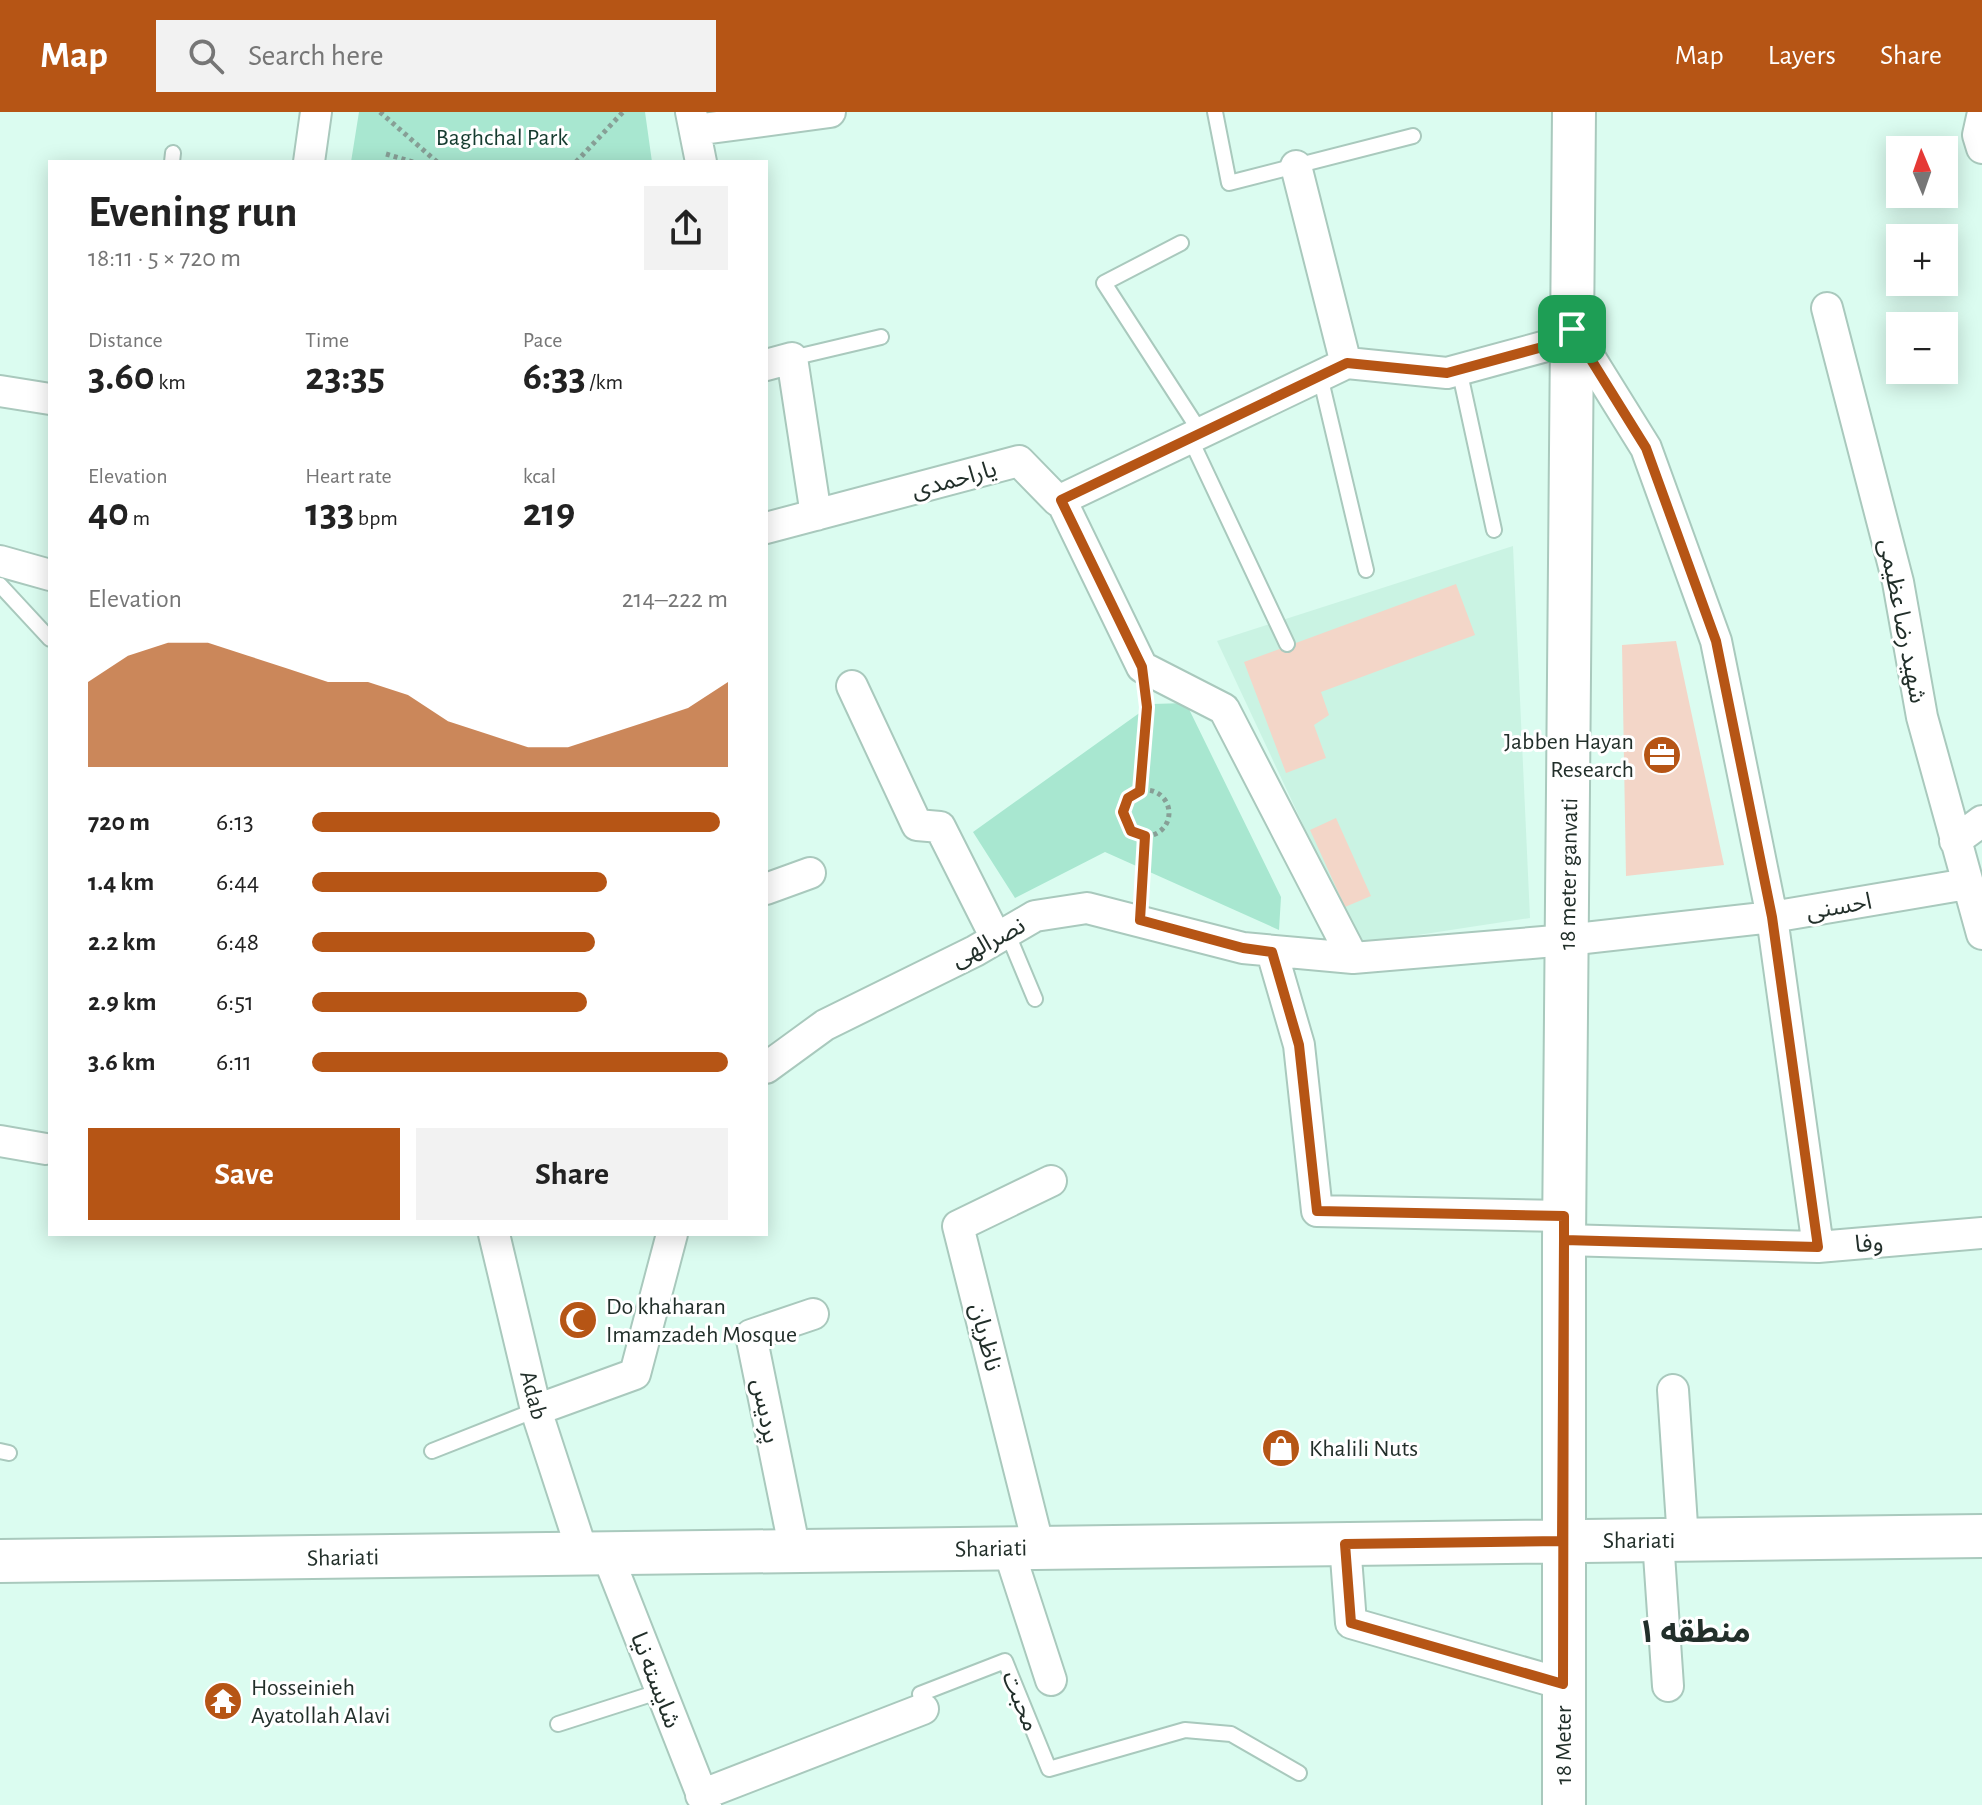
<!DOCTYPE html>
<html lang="en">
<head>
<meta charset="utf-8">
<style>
  :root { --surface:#fff; --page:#f2f2f2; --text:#222; --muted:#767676; --accent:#b65515 }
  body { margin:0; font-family:"Alegreya Sans","Noto Sans Arabic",sans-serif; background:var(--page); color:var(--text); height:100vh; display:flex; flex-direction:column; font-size:30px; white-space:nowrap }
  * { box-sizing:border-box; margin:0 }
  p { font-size:26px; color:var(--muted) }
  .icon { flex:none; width:44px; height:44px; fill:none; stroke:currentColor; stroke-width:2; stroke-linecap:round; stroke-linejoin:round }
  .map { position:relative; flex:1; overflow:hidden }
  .details { position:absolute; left:48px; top:48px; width:720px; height:1076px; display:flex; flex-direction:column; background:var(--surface); border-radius:0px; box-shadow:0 4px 20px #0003 }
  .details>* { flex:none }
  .needle { width:52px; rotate:358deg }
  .fabs { position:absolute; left:1886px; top:24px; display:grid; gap:16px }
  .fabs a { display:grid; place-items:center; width:72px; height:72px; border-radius:0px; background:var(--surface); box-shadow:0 4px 20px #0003; font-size:40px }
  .pin { position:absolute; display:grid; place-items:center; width:68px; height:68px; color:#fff; margin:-34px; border-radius:16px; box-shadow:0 4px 12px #0006 }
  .round { display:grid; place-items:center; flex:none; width:84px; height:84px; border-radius:0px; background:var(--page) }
  .head { display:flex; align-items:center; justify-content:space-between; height:136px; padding:0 40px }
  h1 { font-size:44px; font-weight:700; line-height:60px }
  .figures { display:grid; grid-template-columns:repeat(3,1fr); gap:12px; height:136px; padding:8px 40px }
  .figures div { display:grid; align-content:center }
  .figures b { font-size:40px; font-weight:700 }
  .figures small { font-size:22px; font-weight:400 }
  .figures p { font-size:22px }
  .chart { height:224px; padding:16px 40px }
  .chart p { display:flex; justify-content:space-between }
  .chart svg { width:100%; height:144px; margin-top:8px; fill:var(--accent); opacity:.7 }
  .action { display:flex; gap:16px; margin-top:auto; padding:16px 40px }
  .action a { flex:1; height:92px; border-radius:0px; background:var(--accent); color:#fff; font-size:32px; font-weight:700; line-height:92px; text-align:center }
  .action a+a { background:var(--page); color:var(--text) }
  ul { padding:0 40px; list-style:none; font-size:26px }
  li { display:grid; grid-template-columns:128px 96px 1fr; align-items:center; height:60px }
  li i { height:20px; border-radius:10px; background:var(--accent) }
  header { display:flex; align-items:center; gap:48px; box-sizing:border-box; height:112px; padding:0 40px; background:var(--accent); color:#fff }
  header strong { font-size:38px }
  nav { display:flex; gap:44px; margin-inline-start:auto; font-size:28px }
  .search { width:560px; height:72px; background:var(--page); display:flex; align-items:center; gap:20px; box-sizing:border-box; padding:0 28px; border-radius:0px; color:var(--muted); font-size:30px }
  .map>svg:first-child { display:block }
  .built { fill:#caf3e3 }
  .green { fill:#a8e7d0 }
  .building { fill:#f3d6c8 }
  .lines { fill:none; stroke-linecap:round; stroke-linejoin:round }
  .lane-casing { stroke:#a9c9bd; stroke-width:18 }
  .street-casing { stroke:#a9c9bd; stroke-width:34 }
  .secondary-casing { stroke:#a9c9bd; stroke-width:46 }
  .path { stroke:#879f96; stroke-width:5; stroke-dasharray:4 4; stroke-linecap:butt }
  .lane { stroke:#fff; stroke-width:14 }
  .street { stroke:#fff; stroke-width:30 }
  .secondary { stroke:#fff; stroke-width:42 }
  .route-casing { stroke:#fff; stroke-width:16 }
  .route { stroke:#b65515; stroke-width:10 }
  .labels { text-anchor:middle; stroke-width:6; stroke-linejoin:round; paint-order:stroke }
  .park-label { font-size:24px; fill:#153b2f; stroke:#fff }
  .street-label { font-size:24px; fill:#222f2a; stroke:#fff }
  .poi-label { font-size:24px; fill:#222f2a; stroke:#fff; text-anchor:start }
  .district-label { font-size:32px; font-weight:bold; fill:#222f2a; stroke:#fff }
</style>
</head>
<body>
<header>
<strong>Map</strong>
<div class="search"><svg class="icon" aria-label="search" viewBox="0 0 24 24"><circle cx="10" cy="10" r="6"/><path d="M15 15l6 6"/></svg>Search here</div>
<nav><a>Map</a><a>Layers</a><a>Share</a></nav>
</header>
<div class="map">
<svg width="1982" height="1693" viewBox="0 0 1982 1693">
  <rect width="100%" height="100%" fill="#dbfcf0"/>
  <path class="built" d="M 1513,434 L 1530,806 L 1359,832 L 1217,529 Z"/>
  <path class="green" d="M 359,0 L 645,0 L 652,50 L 351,50 Z
    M 1186,591 L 1281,785 L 1279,818 L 1105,740 L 1015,786 L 973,720 L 1152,592 Z"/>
  <path class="building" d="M 1456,472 L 1475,523 L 1321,580 L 1329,603 L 1314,613 L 1326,646 L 1286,661 L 1244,550 Z
    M 1676,529 L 1724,753 L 1626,764 L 1622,533 Z
    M 1336,706 L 1371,784 L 1345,795 L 1310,718 Z"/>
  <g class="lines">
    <defs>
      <path id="lane" d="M 1215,0 L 1229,71 L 1413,24
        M 172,50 L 173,41
        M 1181,131 L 1104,171 L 1201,321
        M 792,246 L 881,225
        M 1459,257 L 1494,418
        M 1320,264 L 1366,458
        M 1190,326 L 1287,532
        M 0,473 L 50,527
        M 1007,820 L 1035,887
        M 0,1339 L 9,1341
        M 432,1339 L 536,1298
        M 923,1597 L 920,1582 L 1005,1549 L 1049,1657 L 1185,1618 L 1231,1622 L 1299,1661
        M 558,1612 L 661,1579"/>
      <path id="street" d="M 691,0 L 701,50
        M 1982,5 L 1978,23 L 1982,36
        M 695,18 L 830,0
        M 309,50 L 316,0
        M 1296,54 L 1346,252
        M 1827,196 L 1898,470 L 1922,605 L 1982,822
        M 1572,217 L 1646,336 L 1716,529 L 1772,805 L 1818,1135
        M 766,253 L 792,246 L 816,403
        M 0,279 L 50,287
        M 1061,388 L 1142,555 L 1224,597 L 1353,846
        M 766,416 L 1019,349 L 1058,389 L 1347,251 L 1447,261 L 1572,227
        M 0,449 L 50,463
        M 852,574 L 917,713 L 940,715 L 996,826
        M 1955,729 L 1982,709
        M 766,777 L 810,761
        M 1272,840 L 1299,933 L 1317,1099 L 1564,1104
        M 766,956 L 825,913 L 975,839 L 1035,804 L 1087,796 L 1243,836 L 1353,846 L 1567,828 L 1772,805 L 1967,772
        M 0,1029 L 46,1037
        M 494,1122 L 536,1298 L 583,1442
        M 1564,1128 L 1818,1135 L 1982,1121
        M 1673,1278 L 1683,1428
        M 536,1298 L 635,1262 L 672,1122
        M 1658,1428 L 1668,1574
        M 1345,1432 L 1351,1511 L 1563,1572
        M 1008,1436 L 1051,1568
        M 1039,1436 L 958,1114 L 1051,1069
        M 795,1439 L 751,1223 L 813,1202
        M 607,1442 L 706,1693
        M 701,1683 L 923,1597"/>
      <path id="secondary" d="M 0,1449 L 1982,1424
        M 1564,1693 L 1564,1128 L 1574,0"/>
    </defs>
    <use href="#lane" class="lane-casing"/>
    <use href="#street" class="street-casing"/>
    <use href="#secondary" class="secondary-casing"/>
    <path class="path" d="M 380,0 L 437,50
      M 386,42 L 413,50
      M 576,50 L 623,0
      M1123 701a23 23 0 1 1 46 0a23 23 0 1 1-46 0Z
      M 1140,679 L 1147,596
      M 1142,775 L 1145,724"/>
    <use href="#lane" class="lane"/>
    <use href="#street" class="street"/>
    <use href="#secondary" class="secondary"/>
  </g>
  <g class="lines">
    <defs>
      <path id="route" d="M 1572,217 L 1572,227 L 1447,261 L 1347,251 L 1061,388 L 1142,555 L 1147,595 L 1140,679 L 1128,686 L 1123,700 L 1131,719 L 1145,724 L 1140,808 L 1243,836 L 1272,840 L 1299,933 L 1317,1099 L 1564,1104 L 1564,1128 L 1562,1429 L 1345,1432 L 1351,1511 L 1563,1572 L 1564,1128 L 1818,1135 L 1772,805 L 1716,529 L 1646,336 L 1572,217"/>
    </defs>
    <use href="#route" class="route-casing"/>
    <use href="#route" class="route"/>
  </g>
  <defs>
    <symbol id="office-disc" viewBox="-11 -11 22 22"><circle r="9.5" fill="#b65515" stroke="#fff"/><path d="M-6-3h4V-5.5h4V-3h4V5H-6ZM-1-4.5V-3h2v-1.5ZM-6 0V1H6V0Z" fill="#fff"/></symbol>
    <symbol id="mosque-disc" viewBox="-11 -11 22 22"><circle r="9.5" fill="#b65515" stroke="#fff"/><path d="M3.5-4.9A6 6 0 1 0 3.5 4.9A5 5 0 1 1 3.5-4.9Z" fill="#fff"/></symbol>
    <symbol id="shop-disc" viewBox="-11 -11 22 22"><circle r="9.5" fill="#b65515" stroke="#fff"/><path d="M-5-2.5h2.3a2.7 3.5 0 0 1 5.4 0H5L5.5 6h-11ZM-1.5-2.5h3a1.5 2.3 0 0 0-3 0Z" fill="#fff"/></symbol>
    <symbol id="temple-disc" viewBox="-11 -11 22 22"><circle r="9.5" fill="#b65515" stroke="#fff"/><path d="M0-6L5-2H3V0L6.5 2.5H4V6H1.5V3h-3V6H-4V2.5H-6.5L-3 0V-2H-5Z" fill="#fff"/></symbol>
  </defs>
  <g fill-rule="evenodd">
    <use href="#office-disc" x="1640" y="621" width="44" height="44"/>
    <use href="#mosque-disc" x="556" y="1186" width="44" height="44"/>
    <use href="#shop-disc" x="1259" y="1314" width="44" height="44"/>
    <use href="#temple-disc" x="201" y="1567" width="44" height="44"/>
  </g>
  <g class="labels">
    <g class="park-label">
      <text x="502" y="33">Baghchal Park</text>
    </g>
    <g class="street-label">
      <text transform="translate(954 367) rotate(-15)" y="8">یاراحمدی</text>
      <text transform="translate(1903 509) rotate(79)" y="8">شهید رضا عظیمی</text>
      <text transform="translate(1568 762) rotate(-89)" y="8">18 meter ganvati</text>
      <text transform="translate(1839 794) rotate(-10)" y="8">احسنی</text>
      <text transform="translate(988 830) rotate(-28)" y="8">نصرالهی</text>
      <text transform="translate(1869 1131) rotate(-4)" y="8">وفا</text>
      <text transform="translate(986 1225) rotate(76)" y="8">ناظریان</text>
      <text transform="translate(534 1283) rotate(75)" y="8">Adab</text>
      <text transform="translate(766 1299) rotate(79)" y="8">پردیس</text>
      <text x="1639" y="1436">Shariati</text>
      <text transform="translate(991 1436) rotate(-1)" y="8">Shariati</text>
      <text transform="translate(343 1445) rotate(-1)" y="8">Shariati</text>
      <text transform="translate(656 1568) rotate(69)" y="8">شایسته نیا</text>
      <text transform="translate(1021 1589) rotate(68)" y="8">محبت</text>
      <text transform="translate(1563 1633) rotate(-90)" y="8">18 Meter</text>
    </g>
    <g class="poi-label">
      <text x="1634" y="637" text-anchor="end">Jabben Hayan<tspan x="1634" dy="28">Research</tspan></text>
      <text x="606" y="1202">Do khaharan<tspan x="606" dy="28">Imamzadeh Mosque</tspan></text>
      <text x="1309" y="1344">Khalili Nuts</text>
      <text x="251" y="1583">Hosseinieh<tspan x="251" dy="28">Ayatollah Alavi</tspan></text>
    </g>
    <g class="district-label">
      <text x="1694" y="1530">منطقه ۱</text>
    </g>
  </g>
</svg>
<div class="fabs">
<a><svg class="needle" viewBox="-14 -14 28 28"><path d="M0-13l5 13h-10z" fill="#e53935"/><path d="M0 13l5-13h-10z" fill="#767676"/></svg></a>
<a>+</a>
<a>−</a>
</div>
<div class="pin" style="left:1572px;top:217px;background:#1e9e55"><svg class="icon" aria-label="arrive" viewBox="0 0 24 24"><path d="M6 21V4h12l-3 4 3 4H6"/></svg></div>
<section class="details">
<div class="head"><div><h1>Evening run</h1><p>18:11 · 5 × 720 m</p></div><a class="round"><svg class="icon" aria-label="share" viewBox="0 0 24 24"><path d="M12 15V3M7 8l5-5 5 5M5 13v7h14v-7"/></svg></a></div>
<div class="figures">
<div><p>Distance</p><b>3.60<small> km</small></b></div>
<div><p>Time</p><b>23:35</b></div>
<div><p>Pace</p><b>6:33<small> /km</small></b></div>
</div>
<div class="figures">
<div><p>Elevation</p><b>40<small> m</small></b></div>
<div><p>Heart rate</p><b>133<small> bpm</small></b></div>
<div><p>kcal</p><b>219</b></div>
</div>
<div class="chart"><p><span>Elevation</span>214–222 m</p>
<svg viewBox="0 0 160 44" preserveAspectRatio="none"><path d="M0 44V18L10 10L20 6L30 6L40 10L50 14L60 18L70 18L80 22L90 30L100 34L110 38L120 38L130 34L140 30L150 26L160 18V44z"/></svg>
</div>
<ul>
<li><b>720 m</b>6:13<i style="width:98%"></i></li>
<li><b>1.4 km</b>6:44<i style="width:71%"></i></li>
<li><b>2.2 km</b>6:48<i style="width:68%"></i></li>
<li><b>2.9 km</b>6:51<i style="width:66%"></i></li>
<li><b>3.6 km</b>6:11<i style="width:100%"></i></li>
</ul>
<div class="action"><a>Save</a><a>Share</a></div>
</section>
</div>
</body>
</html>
